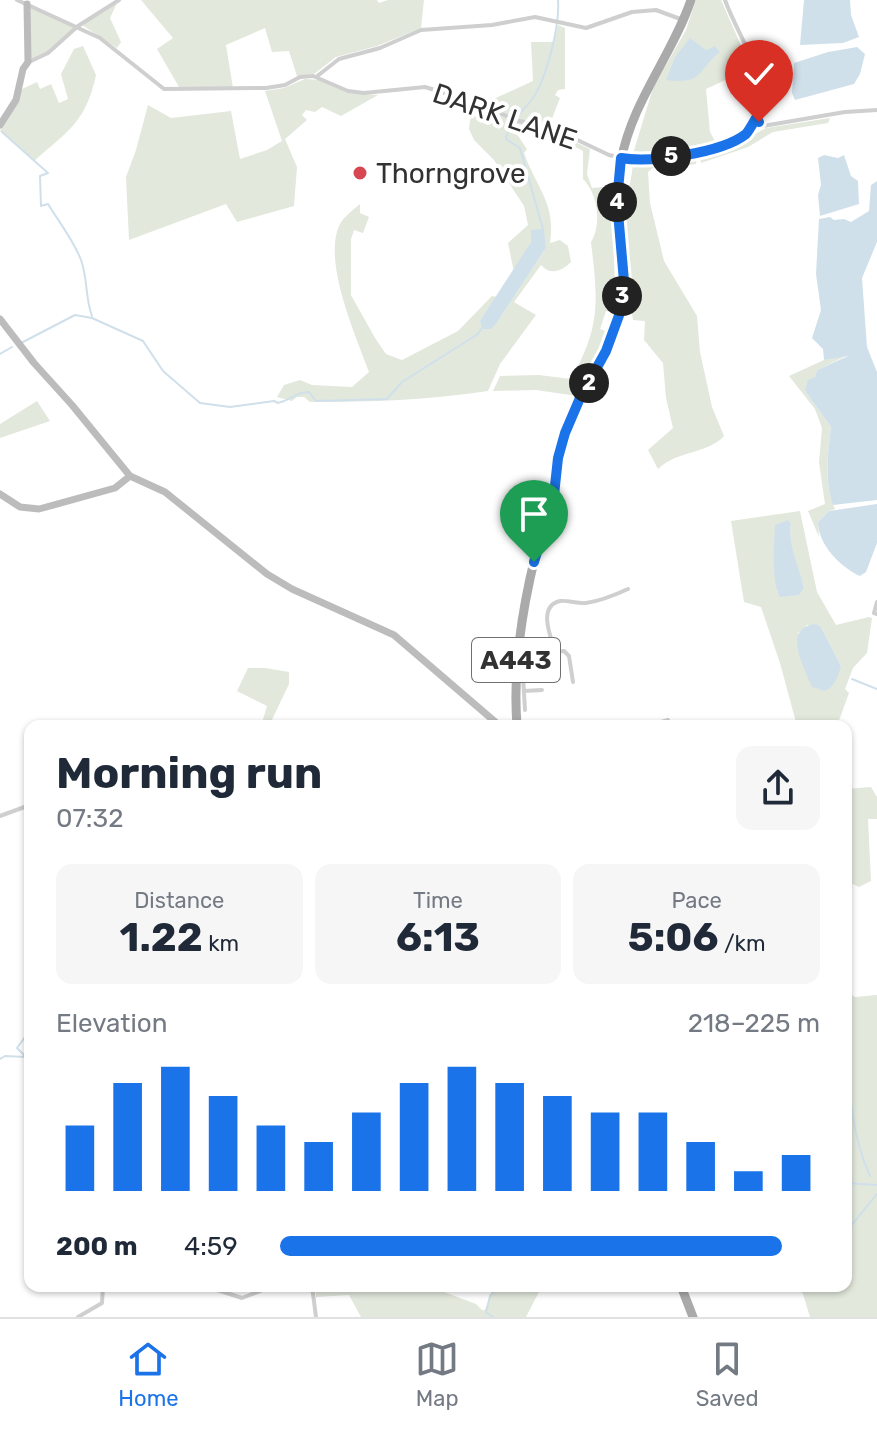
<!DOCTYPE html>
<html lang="en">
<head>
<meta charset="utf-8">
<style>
  :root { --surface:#fff; --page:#f6f6f7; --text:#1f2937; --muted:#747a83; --line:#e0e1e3; --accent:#1a73e8 }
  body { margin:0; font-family:Rubik,sans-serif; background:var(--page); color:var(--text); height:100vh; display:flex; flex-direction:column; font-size:30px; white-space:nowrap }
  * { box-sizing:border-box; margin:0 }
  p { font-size:26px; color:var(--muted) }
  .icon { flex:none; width:44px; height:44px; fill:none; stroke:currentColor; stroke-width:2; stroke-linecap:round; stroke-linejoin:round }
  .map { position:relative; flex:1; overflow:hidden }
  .details { position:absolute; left:24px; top:720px; width:828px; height:572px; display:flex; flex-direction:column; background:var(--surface); border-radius:16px; box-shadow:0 2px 6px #0004 }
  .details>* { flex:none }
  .pin { position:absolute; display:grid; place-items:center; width:68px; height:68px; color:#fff; margin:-82px -34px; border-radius:50% 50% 50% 0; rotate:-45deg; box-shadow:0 0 8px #0007 }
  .pin .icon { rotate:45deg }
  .km { position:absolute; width:40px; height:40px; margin:-20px; border-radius:50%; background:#222; color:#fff; font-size:22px; line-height:40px; text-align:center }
  .round { display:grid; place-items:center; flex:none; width:84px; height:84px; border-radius:16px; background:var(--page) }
  .headline { display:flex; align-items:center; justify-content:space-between; height:136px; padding:0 32px }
  h1 { font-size:44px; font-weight:700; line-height:60px }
  .metrics { display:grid; grid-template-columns:repeat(3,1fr); gap:12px; height:136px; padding:8px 32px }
  .metrics div { display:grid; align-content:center; border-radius:16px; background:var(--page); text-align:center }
  .metrics b { font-size:40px; font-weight:700 }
  .metrics small { font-size:22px; font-weight:400 }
  .metrics p { font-size:22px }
  .chart { height:224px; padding:16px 32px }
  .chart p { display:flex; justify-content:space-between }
  .chart svg { width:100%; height:144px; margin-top:8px; stroke:var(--accent); stroke-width:6 }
  ul { padding:0 32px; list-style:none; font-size:26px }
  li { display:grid; grid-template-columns:128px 96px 1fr; align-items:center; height:60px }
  li i { height:20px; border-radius:10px; background:var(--accent) }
  .dock { display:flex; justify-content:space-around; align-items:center; height:112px; border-top:2px solid var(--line); background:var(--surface); font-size:22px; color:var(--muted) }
  .dock a { display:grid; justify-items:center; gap:4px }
  .dock .active { color:var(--accent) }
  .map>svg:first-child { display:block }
  .green { fill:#e2e8dc; fill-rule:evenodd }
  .water { fill:#d0e0eb }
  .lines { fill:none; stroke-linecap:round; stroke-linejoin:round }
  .stream { stroke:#d0e0eb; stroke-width:2 }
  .street { stroke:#cfcfcf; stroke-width:4 }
  .secondary { stroke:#bcbcbc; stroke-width:7 }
  .primary { stroke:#aaa; stroke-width:9 }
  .route-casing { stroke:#fff; stroke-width:16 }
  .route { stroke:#1a73e8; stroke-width:10 }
  .poi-dot { fill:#d64751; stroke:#fff; stroke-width:3 }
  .labels { text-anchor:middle; stroke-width:8; stroke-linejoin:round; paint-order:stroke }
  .shield { fill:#fff; stroke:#707070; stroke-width:2 }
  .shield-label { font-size:26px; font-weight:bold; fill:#323232 }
  .street-label { font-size:28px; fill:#323232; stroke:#fff }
  .poi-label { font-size:28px; fill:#323232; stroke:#fff; text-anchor:start }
</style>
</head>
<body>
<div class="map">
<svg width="877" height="1317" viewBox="0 0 877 1317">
  <rect width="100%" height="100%" fill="#fff"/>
  <path class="green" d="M 141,0 L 377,0 L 379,3 L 388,0 L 424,0 L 421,28 L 377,46 L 336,57 L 314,74 L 297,76 L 289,51 L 272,52 L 265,28 L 226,45 L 233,88 L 179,87 L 157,49 L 173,38 Z
    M 696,0 L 721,0 L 751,68 L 706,89 L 710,132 L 716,143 L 702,148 L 632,157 L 653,88 L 686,30 Z
    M 117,3 L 110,18 L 121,42 L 117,48 L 82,25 Z
    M 29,7 L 76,27 L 48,52 L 30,60 Z
    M 558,25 L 565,28 L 565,89 L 558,90 L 555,95 L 560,98 L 548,129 L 590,149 L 587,174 L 592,188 L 615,186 L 613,232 L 616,313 L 606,311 L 600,329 L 611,333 L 577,396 L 536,390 L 493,391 L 500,376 L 539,375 L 571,379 C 601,326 598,301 591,242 C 602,224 598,194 583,179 L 583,151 L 547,132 L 541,133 L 537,126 L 528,131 L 518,129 L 516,133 L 527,149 L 524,153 C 537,189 556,203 550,243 L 560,240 L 568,246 L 571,262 C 562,271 550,276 541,265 L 514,302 L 536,315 L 500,364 L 488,391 C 429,400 370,402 310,402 L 304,397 L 297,397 L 292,401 L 277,397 L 284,385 L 300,380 L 312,385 L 352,387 L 369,372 C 356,336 323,263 339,226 C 343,217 353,210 360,204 L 360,213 L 369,217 L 363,233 L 354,230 L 351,239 L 351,295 L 375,338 L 386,354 L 402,360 L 458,331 L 492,296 L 498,297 L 480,321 L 498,321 L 546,248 L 543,230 L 531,242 L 514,272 L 508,243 L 528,225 L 524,206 L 494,160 L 474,140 L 469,129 L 471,113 L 487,102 L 533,81 L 531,42 L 553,42 Z
    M 83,46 L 96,75 C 86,122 68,131 34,161 L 0,131 L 22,89 L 37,82 L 40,89 L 51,84 L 59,103 L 68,99 L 61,74 L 74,49 Z
    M 305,79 L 320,80 L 348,93 L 378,95 L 341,116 L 322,107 L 315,112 L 306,110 L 302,115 L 307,120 L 285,139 L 297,167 L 294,206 L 237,222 L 226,204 L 129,240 L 126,177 L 136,150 L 148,105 L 171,118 L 231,111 L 240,159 L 267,150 L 282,141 L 265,91 L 284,88 Z
    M 830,118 L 828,123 L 773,132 L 748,147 L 701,163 L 700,155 L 740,142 L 766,128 Z
    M 697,157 L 696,164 L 662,169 L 657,164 L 648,172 L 650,203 L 664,261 L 697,316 L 700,352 L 712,407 L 724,436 C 708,454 678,450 658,469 L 648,450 L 673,428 L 666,398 L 663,363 L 644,340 L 645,321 L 633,320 L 630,299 L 626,297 C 628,275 626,255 625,234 C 624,211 630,187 633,165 Z
    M 848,355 L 817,370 L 815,377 L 805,391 L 831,427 C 828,454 823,484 835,509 L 829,511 L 818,522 L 819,537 L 808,511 L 825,504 L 819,462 L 822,428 L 815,409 L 789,376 L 824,360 Z
    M 37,401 L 50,421 L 0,438 L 0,424 Z
    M 800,511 L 817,592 L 836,625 L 869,617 L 872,618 L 867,653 L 853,668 L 845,689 L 849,693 L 837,726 L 797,726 L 780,663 L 761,607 L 744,602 L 731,521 ZM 791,524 C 788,545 798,568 804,588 L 777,592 L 775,526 ZM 807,625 L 821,627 L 841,666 L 825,691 L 798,633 Z
    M 248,668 L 265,668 L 289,672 L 289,684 L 269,726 L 261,726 L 267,706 L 237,691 Z
    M 871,787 L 877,797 L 877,819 L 868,819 L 871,881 L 859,887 L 846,881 L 846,789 Z
    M 846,992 L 855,997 L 877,995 L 877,1317 L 810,1317 L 803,1294 L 797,1286 L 846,1286 Z
    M 316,1286 L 428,1286 L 476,1304 L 482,1310 L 485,1310 L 494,1286 L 542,1286 L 526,1317 L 361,1317 L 349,1295 L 316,1297 Z"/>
  <path class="water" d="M 804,0 L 850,0 L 851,15 L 859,37 L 843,43 L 800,45 Z
    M 690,38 L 706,50 L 715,46 L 720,52 C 697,70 704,85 666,80 L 675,57 Z
    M 857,47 L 865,54 L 860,74 L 854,84 L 795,100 L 792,93 L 794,63 L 828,52 Z
    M 824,155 L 838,158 L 844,155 L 851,176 L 858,181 L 859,204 L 820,216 L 818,195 L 821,185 L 818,158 Z
    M 877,181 L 877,242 L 862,278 L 867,347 L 877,372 L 877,500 L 833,505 C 824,480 828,452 831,427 L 805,391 L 808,380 L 815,377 L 817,370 L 848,356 L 824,360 L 823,349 L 812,338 L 821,310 L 816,274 L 819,219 L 830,217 L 834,220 L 844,219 L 851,222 L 869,211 L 871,185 Z
    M 544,229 L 546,248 L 498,321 L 491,329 L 482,329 L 480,321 L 531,242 L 531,230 Z
    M 877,504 L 877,543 L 866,572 L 860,576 C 840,567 818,544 818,522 L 829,511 Z
    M 788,520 L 791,524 C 788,545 799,567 804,588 L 799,595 L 780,597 C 771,583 774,543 775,525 Z
    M 816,624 L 821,627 L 841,666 C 838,677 835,686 825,691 L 812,687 C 804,668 781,627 816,624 Z"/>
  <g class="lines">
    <path class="stream" d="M 2,132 L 48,173 L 40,176 L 41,206 L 48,204 C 59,222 74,241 81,260 C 88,279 85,298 92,316
      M 543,229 L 520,148 L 506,139 C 509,121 522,113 533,98 C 547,77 560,25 558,0
      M 23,342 L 75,315 L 92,318 L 143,341 L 163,371 L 200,403 L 230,407 L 274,401 L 278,403 C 292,400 292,393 309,392 L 316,401 L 387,399 L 402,382 L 478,334 L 481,329
      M 0,354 L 12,347
      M 852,679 L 877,689
      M 846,1037 C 849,1085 850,1132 870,1176
      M 0,1059 L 5,1056 L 26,1057 L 17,1048 L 25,1037 L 30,1044
      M 846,1183 L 877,1185
      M 846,1232 L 877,1194
      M 493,1317 L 486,1312 L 490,1296 L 499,1286"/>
    <path class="street" d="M 17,0 L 100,38 L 164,89 L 266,88 L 285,85 L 300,77 L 313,76 L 348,91 L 364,93 L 425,87 L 470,101 L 519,121 L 548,126 L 609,155 L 632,160 L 710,150 L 763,126 L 845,112 L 877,110
      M 725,0 C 740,42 778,86 749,130
      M 29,62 L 48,53 L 78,26 L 119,0
      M 316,77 L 339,59 L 380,48 L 421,30 L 492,25 L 535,17 L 586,28 L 632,12 L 656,10 L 683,20
      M 877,602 L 874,613 L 877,614
      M 555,651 C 551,638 537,606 560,601 C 569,600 577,604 586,603 C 601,601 615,595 628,589
      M 522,659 L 525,710
      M 524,659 L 539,654 L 564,651 L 569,656 L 573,682
      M 524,691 L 542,690
      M 660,726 L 661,722 L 668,720
      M 0,816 L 30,805
      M 205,1286 L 242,1298 L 273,1286
      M 312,1286 L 316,1317
      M 78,1317 L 102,1303 L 103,1286"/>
    <path class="secondary" d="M 0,125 L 16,100 L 23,69 L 28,62 L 27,4
      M 0,319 L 34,363 L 72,405 L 130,476 L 165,492 L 267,574 L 292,589 L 394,635 L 500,726
      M 0,494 L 20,507 L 39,509 L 115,488 L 130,476"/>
    <path class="primary" d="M 517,726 C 512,661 524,596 541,534 C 545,520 551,507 554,493 C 559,473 558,453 565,434 C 580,392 608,356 620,312 C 632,265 612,211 621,161 C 632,101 672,56 691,0
      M 681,1286 L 693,1317"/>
  </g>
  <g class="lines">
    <defs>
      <path id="route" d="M 534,562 L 554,495 L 558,458 L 565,433 L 580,398 L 606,351 L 621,310 L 624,281 L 617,201 L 621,158 C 651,163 722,153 746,134 C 750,129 753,123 756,118 L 759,122"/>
    </defs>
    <use href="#route" class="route-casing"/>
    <use href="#route" class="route"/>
  </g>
  <circle class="poi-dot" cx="360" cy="173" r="8"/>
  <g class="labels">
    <rect class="shield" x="472" y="638" width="88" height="44" rx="6"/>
    <g class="shield-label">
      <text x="516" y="669">A443</text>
    </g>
    <g class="street-label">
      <text transform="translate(505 116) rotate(19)" y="10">DARK LANE</text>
    </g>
    <g class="poi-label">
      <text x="376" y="183">Thorngrove</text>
    </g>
  </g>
</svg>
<div class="pin" style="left:534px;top:562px;background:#1e9e55"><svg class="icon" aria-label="arrive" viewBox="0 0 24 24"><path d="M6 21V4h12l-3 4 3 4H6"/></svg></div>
<div class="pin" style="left:759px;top:122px;background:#d93025"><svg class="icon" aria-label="check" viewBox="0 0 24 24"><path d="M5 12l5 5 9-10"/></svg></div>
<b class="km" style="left:589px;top:383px">2</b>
<b class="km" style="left:622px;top:296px">3</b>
<b class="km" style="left:617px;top:202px">4</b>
<b class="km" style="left:671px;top:156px">5</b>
<section class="details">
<div class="headline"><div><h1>Morning run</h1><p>07:32</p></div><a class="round"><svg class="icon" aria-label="share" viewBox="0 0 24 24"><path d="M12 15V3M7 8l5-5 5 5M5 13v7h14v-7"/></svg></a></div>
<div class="metrics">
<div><p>Distance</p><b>1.22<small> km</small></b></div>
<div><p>Time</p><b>6:13</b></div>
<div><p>Pace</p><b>5:06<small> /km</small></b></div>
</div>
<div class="chart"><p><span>Elevation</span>218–225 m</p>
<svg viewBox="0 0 160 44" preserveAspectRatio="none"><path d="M5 44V24M15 44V11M25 44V6M35 44V15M45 44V24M55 44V29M65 44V20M75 44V11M85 44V6M95 44V11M105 44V15M115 44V20M125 44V20M135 44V29M145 44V38M155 44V33"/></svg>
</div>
<ul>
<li><b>200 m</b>4:59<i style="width:93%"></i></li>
</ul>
</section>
</div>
<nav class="dock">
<a class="active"><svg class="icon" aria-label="home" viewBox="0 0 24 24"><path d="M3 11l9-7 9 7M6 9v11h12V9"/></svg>Home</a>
<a><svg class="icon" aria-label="map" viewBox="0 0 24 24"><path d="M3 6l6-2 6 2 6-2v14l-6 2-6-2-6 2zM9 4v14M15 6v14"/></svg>Map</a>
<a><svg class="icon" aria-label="saved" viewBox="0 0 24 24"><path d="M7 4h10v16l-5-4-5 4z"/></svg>Saved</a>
</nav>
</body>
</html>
